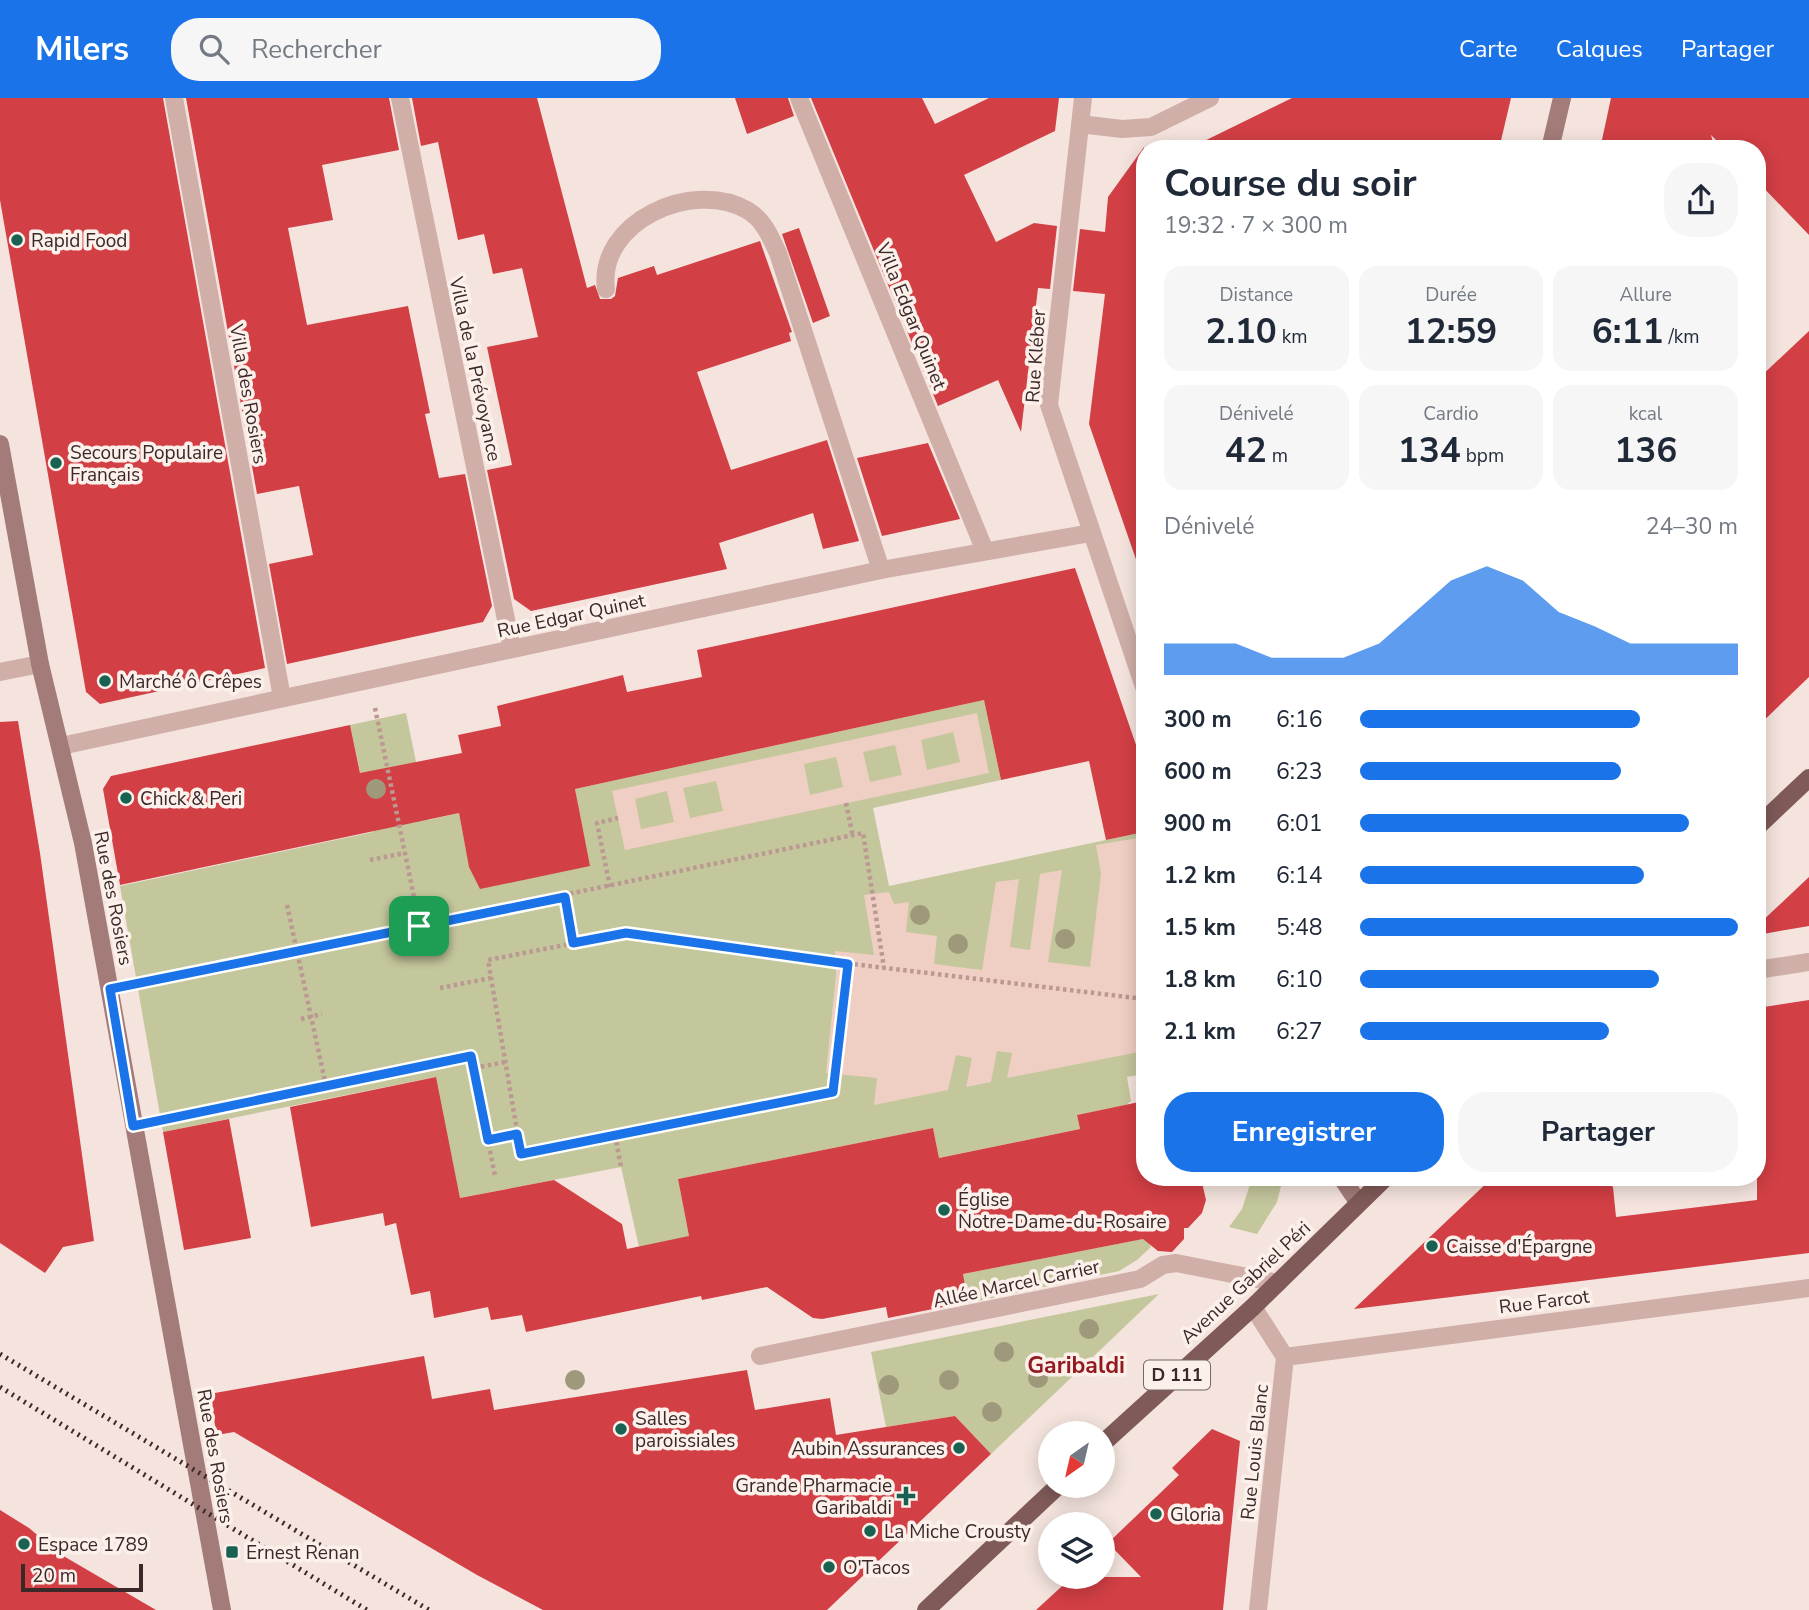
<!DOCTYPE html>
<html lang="fr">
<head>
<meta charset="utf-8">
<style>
  :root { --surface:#fff; --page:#f6f6f7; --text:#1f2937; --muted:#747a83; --accent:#1a73e8 }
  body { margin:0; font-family:"Nunito Sans",sans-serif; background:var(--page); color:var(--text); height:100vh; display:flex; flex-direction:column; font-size:26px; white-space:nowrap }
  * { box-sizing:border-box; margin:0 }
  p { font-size:23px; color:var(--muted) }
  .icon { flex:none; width:38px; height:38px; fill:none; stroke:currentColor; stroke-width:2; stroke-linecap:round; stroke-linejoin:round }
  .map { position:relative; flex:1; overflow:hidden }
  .panel { position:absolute; left:1136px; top:42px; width:630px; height:1046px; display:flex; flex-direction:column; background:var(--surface); border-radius:28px; box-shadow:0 4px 18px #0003 }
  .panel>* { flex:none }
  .needle { width:46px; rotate:214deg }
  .fabs { position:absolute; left:1038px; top:1323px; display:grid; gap:14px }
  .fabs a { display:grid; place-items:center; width:77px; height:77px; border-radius:50%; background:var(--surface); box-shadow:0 4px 18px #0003; font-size:35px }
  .scale { position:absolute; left:21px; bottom:18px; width:122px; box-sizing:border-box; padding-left:7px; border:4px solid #3b2929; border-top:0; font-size:19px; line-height:24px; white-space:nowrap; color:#3b2929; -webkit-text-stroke:5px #fcf0eb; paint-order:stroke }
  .pin { position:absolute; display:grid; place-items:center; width:60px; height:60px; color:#fff; margin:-30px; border-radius:14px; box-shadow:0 4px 10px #0006 }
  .round { display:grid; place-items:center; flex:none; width:74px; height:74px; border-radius:28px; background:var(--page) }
  .headline { display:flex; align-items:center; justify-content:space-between; height:119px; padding:0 28px }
  h1 { font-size:38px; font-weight:700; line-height:52px }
  .stats { display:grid; grid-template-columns:repeat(3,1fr); gap:10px; height:119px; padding:7px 28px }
  .stats div { display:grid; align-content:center; border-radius:18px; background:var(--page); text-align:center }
  .stats b { font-size:35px; font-weight:700 }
  .stats small { font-size:19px; font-weight:400 }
  .stats p { font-size:19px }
  .chart { height:196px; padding:14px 28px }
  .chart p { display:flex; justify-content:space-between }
  .chart svg { width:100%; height:126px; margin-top:7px; fill:var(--accent); opacity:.7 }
  .action { display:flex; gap:14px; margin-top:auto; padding:14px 28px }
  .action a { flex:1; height:80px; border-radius:28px; background:var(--accent); color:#fff; font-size:28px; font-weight:700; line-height:80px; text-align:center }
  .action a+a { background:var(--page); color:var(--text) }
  ul { padding:0 28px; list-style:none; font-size:23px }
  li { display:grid; grid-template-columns:112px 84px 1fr; align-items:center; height:52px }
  li i { height:18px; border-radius:9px; background:var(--accent) }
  header { display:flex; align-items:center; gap:42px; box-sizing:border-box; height:98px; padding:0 35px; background:var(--accent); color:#fff }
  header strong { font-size:33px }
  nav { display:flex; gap:38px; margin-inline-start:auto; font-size:24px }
  .search { width:490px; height:63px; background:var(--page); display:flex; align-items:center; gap:18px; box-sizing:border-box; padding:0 24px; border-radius:28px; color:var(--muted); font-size:26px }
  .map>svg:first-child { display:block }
  .green { fill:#c4c69c }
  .plaza { fill:#efcfc3; fill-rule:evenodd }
  .building { fill:#d23f45 }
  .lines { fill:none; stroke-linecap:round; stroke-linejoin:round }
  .path { stroke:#bb9892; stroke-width:4.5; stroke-dasharray:3.5 3.5; stroke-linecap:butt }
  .lane { stroke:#cfafa8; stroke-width:18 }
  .street { stroke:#cfafa8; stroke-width:18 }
  .secondary { stroke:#a37c79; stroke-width:18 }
  .primary { stroke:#7f5a58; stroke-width:18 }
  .rail { stroke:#3b2929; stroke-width:5; stroke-dasharray:2 5; stroke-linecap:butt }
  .tree { fill:#9f997b }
  .route-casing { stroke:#fff; stroke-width:14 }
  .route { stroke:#1a73e8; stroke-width:9 }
  .poi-dot { fill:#196252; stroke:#fcf0eb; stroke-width:2.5 }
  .labels { text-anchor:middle; stroke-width:7; stroke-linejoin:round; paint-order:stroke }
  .shield { fill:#fcf0eb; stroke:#756563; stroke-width:2 }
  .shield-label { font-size:18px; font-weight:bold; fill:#3b2929 }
  .poi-label { font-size:19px; fill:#3b2929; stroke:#fcf0eb; text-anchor:start }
  .street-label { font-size:19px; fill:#3b2929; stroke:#fcf0eb }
  .quarter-label { font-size:23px; font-weight:bold; fill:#93191f; stroke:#fcf0eb }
</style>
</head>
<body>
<header>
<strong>Milers</strong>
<div class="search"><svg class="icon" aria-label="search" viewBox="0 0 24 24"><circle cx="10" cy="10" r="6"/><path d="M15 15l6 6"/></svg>Rechercher</div>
<nav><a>Carte</a><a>Calques</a><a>Partager</a></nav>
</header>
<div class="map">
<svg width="1809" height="1512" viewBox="0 0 1809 1512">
  <rect width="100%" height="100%" fill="#f5e4de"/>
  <path class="green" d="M 984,602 L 1001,682 L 873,710 L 889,788 L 1144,734 L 1144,976 L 1127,979 L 1131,1003 L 1126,1007 L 1077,1017 L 1080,1031 L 939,1060 L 933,1030 L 678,1081 L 691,1148 L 646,1180 L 621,1069 L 460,1100 L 435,979 L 163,1034 L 120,788 L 373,734 L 350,627 L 406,615 L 428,722 L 459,715 L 468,762 L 578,709 L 575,691 Z
    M 1252,1080 L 1283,1080 L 1277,1104 L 1257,1136 L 1229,1129 L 1242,1111 Z
    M 1147,1140 L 1151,1149 L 1137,1162 L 1119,1173 L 968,1205 L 963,1176 Z
    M 1159,1196 L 991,1356 L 955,1318 L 886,1329 L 871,1254 Z"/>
  <path class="plaza" d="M 977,615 L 989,675 L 625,752 L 612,693 ZM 953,634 L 960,664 L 927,672 L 921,642 ZM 895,647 L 902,677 L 870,684 L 863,654 ZM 836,659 L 843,689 L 810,697 L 804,666 ZM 716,683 L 723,713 L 690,720 L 683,690 ZM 667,693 L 674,724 L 641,731 L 635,701 Z
    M 1144,739 L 1144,953 L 1007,980 L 1012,955 L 997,953 L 991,984 L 966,989 L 972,960 L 956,957 L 948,992 L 874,1007 L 877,980 L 826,975 L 836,877 L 835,853 L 874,857 L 864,797 L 889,794 L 894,806 L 909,804 L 906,834 L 937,838 L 934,866 L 982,872 L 996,784 L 1019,781 L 1010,849 L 1030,852 L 1040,776 L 1062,772 L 1048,864 L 1090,869 L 1101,776 L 1096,747 Z"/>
  <path class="building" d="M 0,0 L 163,0 L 265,570 L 100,606 L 86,594 L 0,102 Z
    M 186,0 L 389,0 L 399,52 L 322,67 L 333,122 L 288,130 L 307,227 L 408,208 L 430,315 L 425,316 L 439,380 L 465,376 L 492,508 L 483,524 L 287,566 L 269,466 L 313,457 L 299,388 L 257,396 Z
    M 412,0 L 537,0 L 587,190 L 595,187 L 600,201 L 611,201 L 615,198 L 618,180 L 654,168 L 657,177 L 760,143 L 792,234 L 789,235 L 791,243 L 697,274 L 731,372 L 827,342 L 859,443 L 823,451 L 813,415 L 719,445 L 727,471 L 531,513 L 514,501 L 487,372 L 512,367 L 487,249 L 538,239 L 522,170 L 493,176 L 484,136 L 458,142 L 438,44 L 421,48 Z
    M 735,0 L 788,0 L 794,18 L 747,36 Z
    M 811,0 L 922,0 L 935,26 L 989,0 L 1059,0 L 1055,33 L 964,77 L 996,144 L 1034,125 L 1057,128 L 1050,191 L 1038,190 L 1021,334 L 998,282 L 938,308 Z
    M 1292,0 L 1511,0 L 1499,51 L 1188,51 Z
    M 1611,0 L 1809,0 L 1809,137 L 1757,83 L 1757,51 L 1725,51 L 1711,37 L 1715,51 L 1600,51 Z
    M 1144,49 L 1144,469 L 1139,470 L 1089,326 L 1105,196 L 1073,193 L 1080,131 L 1105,134 L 1108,99 Z
    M 799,130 L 830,218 L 813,225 L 782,136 Z
    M 1809,233 L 1809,579 L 1757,629 L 1757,282 Z
    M 928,345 L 960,421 L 882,438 L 857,360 Z
    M 1075,470 L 1144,670 L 1144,734 L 1106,742 L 1089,663 L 1001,682 L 984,602 L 575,691 L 590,768 L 480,791 L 469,769 L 459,715 L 120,787 L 103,691 L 111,678 L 350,627 L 360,675 L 462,655 L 458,637 L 501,628 L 497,608 L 623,577 L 627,594 L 702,579 L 697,552 Z
    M 18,623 L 40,755 L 94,1143 L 63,1149 L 45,1175 L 0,1145 L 0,624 Z
    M 1809,779 L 1809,828 L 1757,837 L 1757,828 Z
    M 1809,902 L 1809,1155 L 1354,1211 L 1492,1080 L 1604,1080 L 1613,1089 L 1616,1119 L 1757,1102 L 1757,910 Z
    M 436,979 L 460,1100 L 554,1082 L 622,1126 L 627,1151 L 689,1138 L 678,1081 L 933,1030 L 939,1060 L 1080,1031 L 1077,1017 L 1144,1003 L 1144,1080 L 1201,1080 L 1206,1102 L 1202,1115 L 1188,1130 L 1184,1130 L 1184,1141 L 1172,1154 L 1158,1153 L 1143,1141 L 963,1176 L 968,1204 L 888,1220 L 886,1209 L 822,1221 L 813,1220 L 767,1189 L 702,1202 L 701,1198 L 526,1234 L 522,1217 L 491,1222 L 488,1209 L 434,1220 L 430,1193 L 411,1197 L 396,1125 L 385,1128 L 383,1115 L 311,1129 L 290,1009 Z
    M 229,1021 L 251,1140 L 184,1152 L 163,1034 Z
    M 424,1258 L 432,1301 L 490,1291 L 494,1312 L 747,1272 L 755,1312 L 830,1300 L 836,1337 L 955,1318 L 991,1356 L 827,1512 L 543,1512 L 477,1477 L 234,1334 L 217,1337 L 209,1296 Z
    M 1212,1331 L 1240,1343 L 1223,1512 L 1036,1512 L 1072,1479 L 1141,1479 L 1108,1445 L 1179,1377 L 1172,1370 Z
    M 0,1412 L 29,1430 L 60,1456 L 156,1512 L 0,1512 Z"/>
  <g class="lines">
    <path class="path" d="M 375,610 L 420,828
      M 846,705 L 853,739
      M 370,762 L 405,755
      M 610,789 L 597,725 L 618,720
      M 565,799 L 573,845
      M 287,807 L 326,988
      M 848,866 L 833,994 L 521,1056 L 488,862 L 626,835 L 836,864 L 1144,901
      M 138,885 L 863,735 L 884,870
      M 440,890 L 491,880
      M 301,921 L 322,916
      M 474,970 L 505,964
      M 161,1021 L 471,958 L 495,1078
      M 615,1037 L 621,1069
      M 488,1042 L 517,1036"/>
    <path class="lane" d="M 174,0 L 282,600
      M 606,191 C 597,124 692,81 747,112 C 764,122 770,138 778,155 L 881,472
      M 760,1258 L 1140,1181 L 1163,1167 L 1176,1165 L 1278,1185"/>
    <path class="street" d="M 400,0 L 512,551
      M 799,0 L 985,453
      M 1083,0 L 1049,307 L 1144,589
      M 1080,26 L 1122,31 L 1151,29 L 1210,0
      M 0,574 L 40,566
      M 61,648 L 881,472 L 1091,435
      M 1757,872 L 1809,864
      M 1253,1209 L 1285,1259 L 1258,1512
      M 1285,1259 L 1809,1190"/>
    <path class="secondary" d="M 1550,51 L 1562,0
      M 0,346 L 40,566 L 83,745 L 222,1512
      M 1342,1080 L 1358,1104"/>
    <path class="primary" d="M 1757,729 L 1809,680
      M 1102,1346 L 1253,1209 L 1385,1080
      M 926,1512 L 1058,1388"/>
    <path class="rail" d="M 0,1256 L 429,1512
      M 0,1289 L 367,1512"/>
  </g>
  <g class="tree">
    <circle cx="376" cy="691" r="10"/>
    <circle cx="920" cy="817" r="10"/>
    <circle cx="1065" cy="841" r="10"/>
    <circle cx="958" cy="846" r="10"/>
    <circle cx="1089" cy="1231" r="10"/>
    <circle cx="1004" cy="1254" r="10"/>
    <circle cx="1038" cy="1280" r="10"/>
    <circle cx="575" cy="1282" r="10"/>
    <circle cx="949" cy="1282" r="10"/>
    <circle cx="889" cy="1287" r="10"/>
    <circle cx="992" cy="1314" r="10"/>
  </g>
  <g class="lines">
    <defs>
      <path id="route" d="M 565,799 L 573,845 L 626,835 L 848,866 L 833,994 L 521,1056 L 517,1036 L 488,1042 L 471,958 L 133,1028 L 110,891 Z"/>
    </defs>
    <use href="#route" class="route-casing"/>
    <use href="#route" class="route"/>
  </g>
  <g class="poi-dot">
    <circle cx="17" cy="142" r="7"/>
    <circle cx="56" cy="365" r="7"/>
    <circle cx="105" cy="583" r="7"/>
    <circle cx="126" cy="700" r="7"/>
    <circle cx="944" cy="1112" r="7"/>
    <circle cx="1432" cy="1148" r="7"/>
    <circle cx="621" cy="1331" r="7"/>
    <circle cx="959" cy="1350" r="7"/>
    <path d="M902.5 1387.5h7v7h7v7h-7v7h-7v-7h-7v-7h7z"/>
    <circle cx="1156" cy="1416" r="7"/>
    <circle cx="870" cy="1433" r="7"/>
    <circle cx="24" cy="1446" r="7"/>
    <rect x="225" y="1447" width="14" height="14" rx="3.5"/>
    <circle cx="829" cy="1469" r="7"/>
  </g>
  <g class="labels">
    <rect class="shield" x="1144" y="1262.5" width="66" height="29" rx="5"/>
    <g class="shield-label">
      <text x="1177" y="1283">D 111</text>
    </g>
    <g class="poi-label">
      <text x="31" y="149">Rapid Food</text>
      <text x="70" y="361">Secours Populaire<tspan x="70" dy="22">Français</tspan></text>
      <text x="119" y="590">Marché ô Crêpes</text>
      <text x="140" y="707">Chick &amp; Peri</text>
      <text x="958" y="1108">Église<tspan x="958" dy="22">Notre-Dame-du-Rosaire</tspan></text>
      <text x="1446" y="1155">Caisse d'Épargne</text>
      <text x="635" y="1327">Salles<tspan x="635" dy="22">paroissiales</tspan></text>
      <text x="945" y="1357" text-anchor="end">Aubin Assurances</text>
      <text x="892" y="1394" text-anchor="end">Grande Pharmacie<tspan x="892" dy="22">Garibaldi</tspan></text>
      <text x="1170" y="1423">Gloria</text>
      <text x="884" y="1440">La Miche Crousty</text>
      <text x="38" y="1453">Espace 1789</text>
      <text x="246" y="1461">Ernest Renan</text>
      <text x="843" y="1476">O'Tacos</text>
    </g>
    <g class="street-label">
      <text transform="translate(912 218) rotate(68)" y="7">Villa Edgar Quinet</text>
      <text transform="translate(1035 258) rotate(-86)" y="7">Rue Kléber</text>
      <text transform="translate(476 271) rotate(78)" y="7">Villa de la Prévoyance</text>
      <text transform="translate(249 296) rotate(80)" y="7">Villa des Rosiers</text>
      <text transform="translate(571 517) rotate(-12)" y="7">Rue Edgar Quinet</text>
      <text transform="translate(114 800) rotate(79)" y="7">Rue des Rosiers</text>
      <text transform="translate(1245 1184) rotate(-43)" y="7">Avenue Gabriel Péri</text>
      <text transform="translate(1016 1185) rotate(-12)" y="7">Allée Marcel Carrier</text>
      <text transform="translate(1544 1203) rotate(-7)" y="7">Rue Farcot</text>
      <text transform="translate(1254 1354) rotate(-84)" y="7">Rue Louis Blanc</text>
      <text transform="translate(216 1358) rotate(80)" y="7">Rue des Rosiers</text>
    </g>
    <g class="quarter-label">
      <text x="1076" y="1275">Garibaldi</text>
    </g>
  </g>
</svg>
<div class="fabs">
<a><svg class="needle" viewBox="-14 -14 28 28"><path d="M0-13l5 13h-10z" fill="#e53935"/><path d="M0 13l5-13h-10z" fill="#747a83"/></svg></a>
<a><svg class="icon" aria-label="layers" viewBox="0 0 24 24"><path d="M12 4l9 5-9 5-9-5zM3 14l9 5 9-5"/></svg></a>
</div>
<div class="scale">20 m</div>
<div class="pin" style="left:419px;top:828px;background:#1e9e55"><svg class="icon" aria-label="arrive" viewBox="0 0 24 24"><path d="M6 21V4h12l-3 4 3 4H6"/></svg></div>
<section class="panel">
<div class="headline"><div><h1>Course du soir</h1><p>19:32 · 7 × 300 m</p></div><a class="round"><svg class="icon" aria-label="share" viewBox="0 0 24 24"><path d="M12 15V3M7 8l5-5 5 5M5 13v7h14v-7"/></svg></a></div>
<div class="stats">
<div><p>Distance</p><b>2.10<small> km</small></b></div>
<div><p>Durée</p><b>12:59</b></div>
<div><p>Allure</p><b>6:11<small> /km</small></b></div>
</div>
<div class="stats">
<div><p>Dénivelé</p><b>42<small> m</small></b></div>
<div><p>Cardio</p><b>134<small> bpm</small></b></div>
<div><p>kcal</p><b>136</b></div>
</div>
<div class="chart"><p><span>Dénivelé</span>24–30 m</p>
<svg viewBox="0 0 160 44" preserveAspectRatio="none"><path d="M0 44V33L10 33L20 33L30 38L40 38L50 38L60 33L70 22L80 11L90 6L100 11L110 22L120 27L130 33L140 33L150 33L160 33V44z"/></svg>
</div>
<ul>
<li><b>300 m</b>6:16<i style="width:74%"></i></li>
<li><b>600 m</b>6:23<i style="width:69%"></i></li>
<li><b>900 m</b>6:01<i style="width:87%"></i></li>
<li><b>1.2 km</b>6:14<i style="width:75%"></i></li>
<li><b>1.5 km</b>5:48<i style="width:100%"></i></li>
<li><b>1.8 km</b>6:10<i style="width:79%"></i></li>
<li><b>2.1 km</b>6:27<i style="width:66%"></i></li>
</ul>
<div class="action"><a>Enregistrer</a><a>Partager</a></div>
</section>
</div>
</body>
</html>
